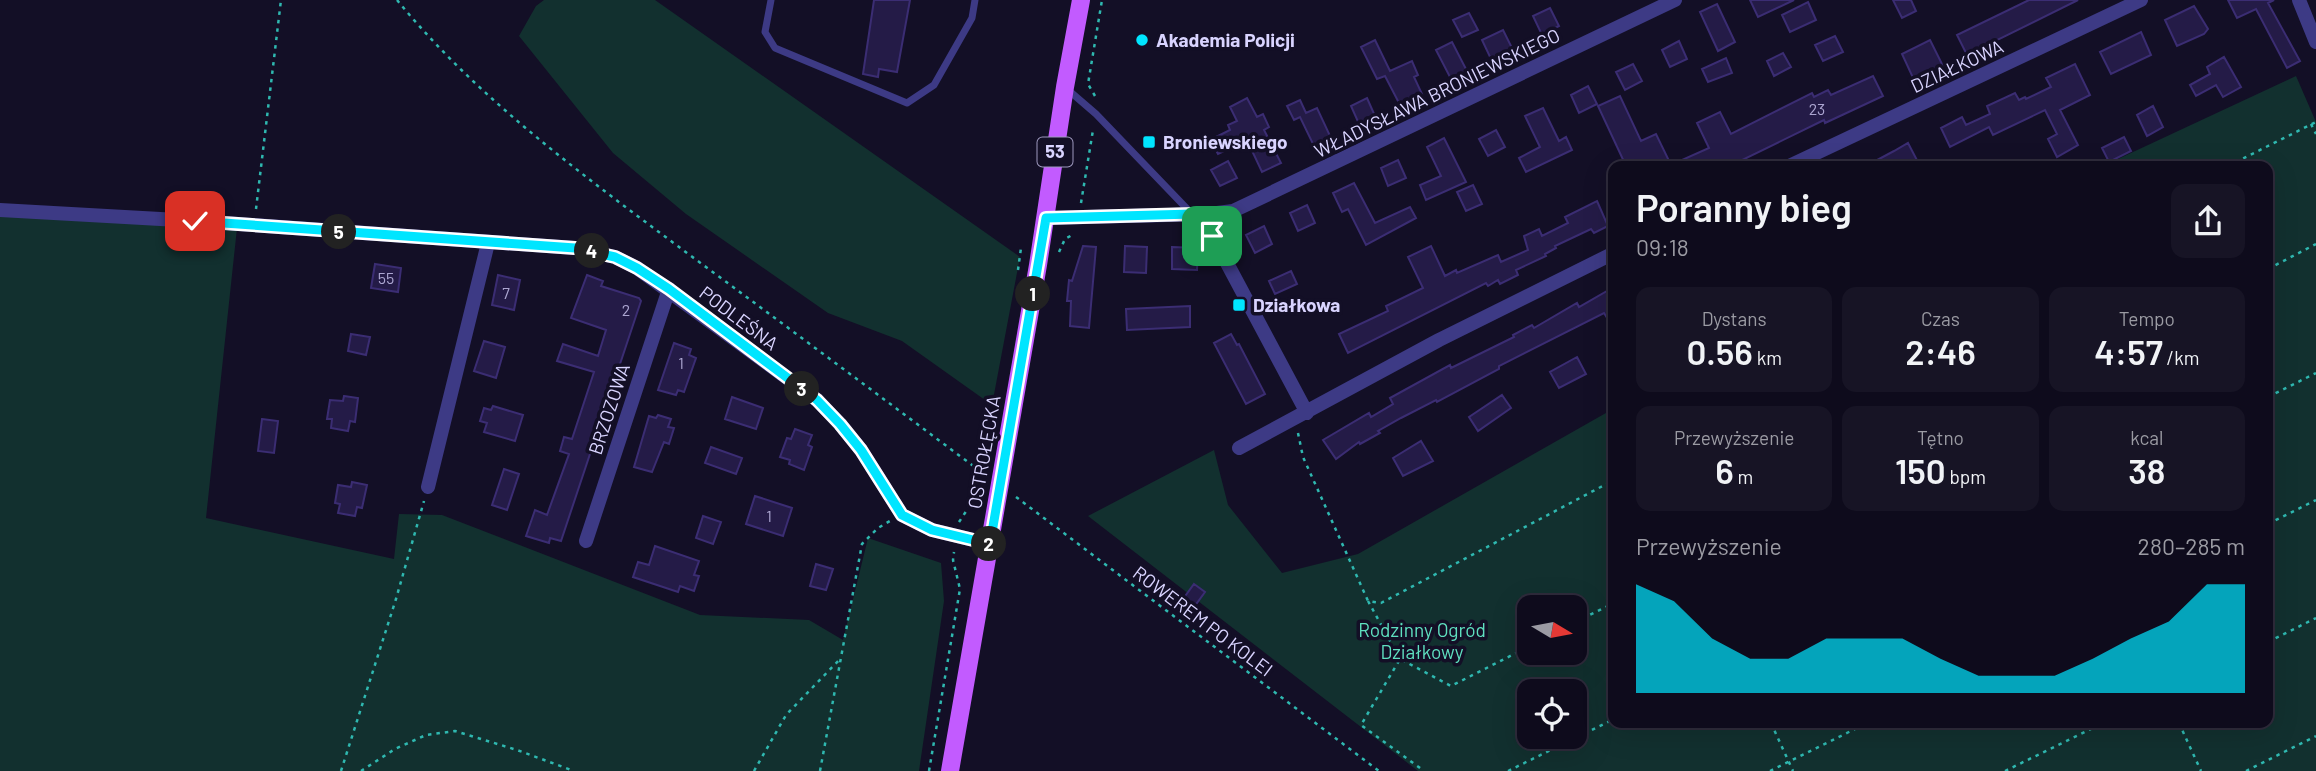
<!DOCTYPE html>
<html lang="pl">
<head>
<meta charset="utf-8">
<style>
  :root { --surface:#0e0b1c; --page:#171425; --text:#f1f3f6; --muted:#9b9ba3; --line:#2e2b3b; --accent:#00e5ff }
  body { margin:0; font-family:Barlow,sans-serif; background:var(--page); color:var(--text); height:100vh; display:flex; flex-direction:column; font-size:26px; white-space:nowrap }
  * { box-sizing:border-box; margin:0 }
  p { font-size:23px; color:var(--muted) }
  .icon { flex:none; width:38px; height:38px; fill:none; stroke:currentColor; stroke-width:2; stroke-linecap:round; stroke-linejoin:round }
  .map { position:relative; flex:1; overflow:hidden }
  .side { position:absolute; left:1608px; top:161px; width:665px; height:567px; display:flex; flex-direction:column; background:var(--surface); border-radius:14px; box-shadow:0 7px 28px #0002,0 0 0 2px var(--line) }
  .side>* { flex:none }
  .needle { width:46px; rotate:100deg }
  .controls { position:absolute; left:1517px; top:595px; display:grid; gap:14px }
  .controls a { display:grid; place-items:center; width:70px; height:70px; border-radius:14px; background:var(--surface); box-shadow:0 7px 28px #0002,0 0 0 2px var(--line); font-size:35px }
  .pin { position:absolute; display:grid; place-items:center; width:60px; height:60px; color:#fff; margin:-30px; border-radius:14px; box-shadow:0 4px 10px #0006 }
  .km { position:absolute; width:35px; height:35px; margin:-18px; border-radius:50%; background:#222; color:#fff; font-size:19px; line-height:35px; text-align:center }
  .round { display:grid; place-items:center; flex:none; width:74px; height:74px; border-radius:14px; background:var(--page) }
  .summary { display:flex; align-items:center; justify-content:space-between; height:119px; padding:0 28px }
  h1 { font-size:38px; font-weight:600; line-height:52px }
  .figures { display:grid; grid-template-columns:repeat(3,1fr); gap:10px; height:119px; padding:7px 28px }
  .figures div { display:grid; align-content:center; border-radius:14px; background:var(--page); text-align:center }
  .figures b { font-size:35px; font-weight:600 }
  .figures small { font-size:19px; font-weight:400 }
  .figures p { font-size:19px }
  .chart { height:196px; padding:14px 28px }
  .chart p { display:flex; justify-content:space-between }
  .chart svg { width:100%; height:126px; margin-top:7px; fill:var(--accent); opacity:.7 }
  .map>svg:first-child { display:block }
  .green { fill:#12302f; fill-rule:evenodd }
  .building { fill:#241b47; stroke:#3b2d73; stroke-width:2 }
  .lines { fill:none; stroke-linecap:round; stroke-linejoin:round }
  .path { stroke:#2fb8b0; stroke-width:2.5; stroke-dasharray:3.5 5; stroke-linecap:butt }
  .lane { stroke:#3d3a85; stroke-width:7 }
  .street { stroke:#3d3a85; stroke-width:14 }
  .primary { stroke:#c25bff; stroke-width:18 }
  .route-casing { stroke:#fff; stroke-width:14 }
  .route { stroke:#00e5ff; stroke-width:9 }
  .poi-dot { fill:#00e5ff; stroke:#130f26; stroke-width:2.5 }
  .labels { text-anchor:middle; stroke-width:7; stroke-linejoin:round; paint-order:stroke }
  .number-label { font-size:16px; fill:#aca6d1 }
  .shield { fill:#130f26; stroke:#9e99be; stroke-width:2 }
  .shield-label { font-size:18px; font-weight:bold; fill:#d9d4ff }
  .poi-label { font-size:19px; font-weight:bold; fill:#d9d4ff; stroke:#130f26; text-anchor:start }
  .street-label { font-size:19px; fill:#d9d4ff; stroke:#130f26 }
  .park-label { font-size:19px; fill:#5fe0c0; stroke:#130f26 }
</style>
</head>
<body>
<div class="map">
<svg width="2316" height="771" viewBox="0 0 2316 771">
  <rect width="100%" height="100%" fill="#130f26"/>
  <path class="green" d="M 544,0 L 655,0 L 1020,257 L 992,405 L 902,341 L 828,313 L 686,214 L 613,153 L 519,36 L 536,6 Z
    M 2296,76 L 2316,122 L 2316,771 L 1418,771 L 1088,516 L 1214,450 L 1228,505 L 1282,573 L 1358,554 L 1613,409 L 1614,723 L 2268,723 L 2268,166 L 2103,166 ZM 1530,607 L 1575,607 L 1575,653 L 1530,653 ZM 1530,691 L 1575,691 L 1575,737 L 1530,737 Z
    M 0,215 L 237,228 L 206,518 L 394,559 L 399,514 L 442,515 L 700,615 L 809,620 L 843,640 L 868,538 L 941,563 L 944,601 L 919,771 L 0,771 Z"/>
  <path class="building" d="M 874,0 L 910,0 L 897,72 L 879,69 L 878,77 L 863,74 Z
    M 1750,0 L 1794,0 L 1758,17 Z
    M 1893,0 L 1911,0 L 1916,11 L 1902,18 Z
    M 2029,0 L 2078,0 L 1967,55 L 1957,35 Z
    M 2228,0 L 2274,0 L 2268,3 L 2300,61 L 2287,68 L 2256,9 L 2237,18 Z
    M 1808,2 L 1816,20 L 1790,32 L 1782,15 Z
    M 1717,4 L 1735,42 L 1718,51 L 1700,12 Z
    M 2194,6 L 2208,29 L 2204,34 L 2177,46 L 2165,20 Z
    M 1550,8 L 1559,26 L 1542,35 L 1533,16 Z
    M 1469,13 L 1478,30 L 1462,37 L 1453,20 Z
    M 1503,30 L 1512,48 L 1491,59 L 1482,40 Z
    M 2141,32 L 2151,55 L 2111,74 L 2100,52 Z
    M 1835,36 L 1843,52 L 1823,61 L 1815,45 Z
    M 1375,40 L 1390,71 L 1412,61 L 1418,75 L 1414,77 L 1422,94 L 1400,105 L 1385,76 L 1377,79 L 1361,47 Z
    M 1930,40 L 1943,66 L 1914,80 L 1902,54 Z
    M 1679,41 L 1687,59 L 1670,67 L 1662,50 Z
    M 1452,42 L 1467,71 L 1451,79 L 1436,50 Z
    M 1783,53 L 1791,67 L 1774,76 L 1767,61 Z
    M 2224,57 L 2241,87 L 2223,97 L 2216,85 L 2196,96 L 2190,85 L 2210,74 L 2207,67 Z
    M 1726,58 L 1732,73 L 1708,82 L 1702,69 Z
    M 1633,64 L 1642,81 L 1625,90 L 1616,72 Z
    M 2075,64 L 2090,95 L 2060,110 L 2078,145 L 2057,157 L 2048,139 L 2057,134 L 2045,110 L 1993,135 L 1989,127 L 1950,147 L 1941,128 L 1962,117 L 1966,125 L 1990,114 L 1987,106 L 2015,93 L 2019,100 L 2025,97 L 2026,99 L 2051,87 L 2046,78 Z
    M 1873,76 L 1883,96 L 1825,123 L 1824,120 L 1730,166 L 1626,166 L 1598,106 L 1620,96 L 1641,141 L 1656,134 L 1671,165 L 1709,148 L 1697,123 L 1720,112 L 1731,134 L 1812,93 L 1814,97 L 1828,90 L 1831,95 Z
    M 1588,86 L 1597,104 L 1579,113 L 1571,95 Z
    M 1247,98 L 1257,117 L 1263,114 L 1269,127 L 1264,130 L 1281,163 L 1262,172 L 1247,140 L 1218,154 L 1210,140 L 1230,130 L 1228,125 L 1237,121 L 1230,107 Z
    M 1367,98 L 1375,116 L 1359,124 L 1351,106 Z
    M 1300,100 L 1306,113 L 1317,108 L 1331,138 L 1314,146 L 1300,117 L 1294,120 L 1287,106 Z
    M 2153,106 L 2163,127 L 2147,136 L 2137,115 Z
    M 1543,108 L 1559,141 L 1566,137 L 1572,150 L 1526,172 L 1519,158 L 1540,147 L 1525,116 Z
    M 1496,130 L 1505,147 L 1488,156 L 1479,139 Z
    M 2124,137 L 2131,151 L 2109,162 L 2102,148 Z
    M 1444,138 L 1466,182 L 1426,200 L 1420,185 L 1441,176 L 1427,147 Z
    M 1908,143 L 1920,166 L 1866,166 L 1894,151 Z
    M 1398,160 L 1406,178 L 1388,186 L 1381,168 Z
    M 1228,161 L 1237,178 L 1220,186 L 1211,170 Z
    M 1354,183 L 1375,223 L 1410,207 L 1416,218 L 1366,245 L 1348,209 L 1342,212 L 1333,193 Z
    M 1473,185 L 1482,204 L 1466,211 L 1457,192 Z
    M 1597,201 L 1608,226 L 1594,233 L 1591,229 L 1555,246 L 1556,248 L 1545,254 L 1546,256 L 1516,270 L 1518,275 L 1500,284 L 1498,280 L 1488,286 L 1486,283 L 1348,353 L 1339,334 L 1388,311 L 1386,306 L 1423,288 L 1408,257 L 1431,246 L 1445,276 L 1456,270 L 1457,273 L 1498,255 L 1501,262 L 1528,250 L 1524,236 L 1539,229 L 1542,236 L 1568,223 L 1565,217 Z
    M 1307,205 L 1315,223 L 1298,231 L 1290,213 Z
    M 1264,226 L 1272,244 L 1255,253 L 1246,235 Z
    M 1083,246 L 1096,247 L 1089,328 L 1070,326 L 1071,301 L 1067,301 L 1069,280 L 1072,281 Z
    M 1125,246 L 1147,247 L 1146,273 L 1124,272 Z
    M 1172,247 L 1198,248 L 1197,270 L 1172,269 Z
    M 375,264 L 401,268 L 398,292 L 371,288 Z
    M 1291,271 L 1297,284 L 1275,294 L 1269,281 Z
    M 498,275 L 520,280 L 514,310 L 492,305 Z
    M 587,275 L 603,281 L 601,286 L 639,298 L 641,301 L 561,541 L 550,538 L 549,543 L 526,536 L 535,510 L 547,515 L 569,454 L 560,451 L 564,437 L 572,439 L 594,372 L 557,361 L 563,344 L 598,356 L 606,330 L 571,318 Z
    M 1614,287 L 1614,329 L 1604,313 L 1499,366 L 1499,369 L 1437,402 L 1436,400 L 1401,418 L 1378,431 L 1380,433 L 1360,444 L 1359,442 L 1336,459 L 1323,440 L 1369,413 L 1371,417 L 1393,404 L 1390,398 L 1450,365 L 1451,368 L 1514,337 L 1513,335 L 1532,325 L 1534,328 L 1577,303 L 1579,307 Z
    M 1190,306 L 1190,327 L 1127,330 L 1126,309 Z
    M 351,334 L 370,337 L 366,355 L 348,351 Z
    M 1231,334 L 1237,345 L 1239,344 L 1265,394 L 1246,404 L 1214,343 Z
    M 484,341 L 505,347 L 496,378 L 474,371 Z
    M 674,343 L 691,349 L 689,355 L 696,358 L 684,392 L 678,390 L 676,395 L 658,390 Z
    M 1577,357 L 1586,374 L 1559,388 L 1550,372 Z
    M 1502,395 L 1511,408 L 1478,431 L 1469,417 Z
    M 344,396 L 358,398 L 355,422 L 350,421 L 348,431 L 331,428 L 332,419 L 327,419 L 330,400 L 343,401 Z
    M 732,397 L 763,408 L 756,429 L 725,419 Z
    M 493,406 L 523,415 L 515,441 L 484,432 L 487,423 L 480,421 L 484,408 L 491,410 Z
    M 658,415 L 671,419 L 668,427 L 674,428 L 669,444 L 664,442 L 652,472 L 634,467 L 649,416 L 656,418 Z
    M 262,419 L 278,421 L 274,453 L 258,451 Z
    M 795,429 L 812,435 L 808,445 L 812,447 L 804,470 L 789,464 L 790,460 L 780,457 L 787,438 L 791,439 Z
    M 1421,441 L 1433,461 L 1403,476 L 1393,458 Z
    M 711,447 L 742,458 L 736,474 L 705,463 Z
    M 504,469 L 519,474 L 507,510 L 492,505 Z
    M 352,482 L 367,485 L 362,508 L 357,507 L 355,516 L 338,513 L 340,504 L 335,503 L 338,485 L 351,487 Z
    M 755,496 L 792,508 L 783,536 L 746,524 Z
    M 703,516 L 721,522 L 713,544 L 696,538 Z
    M 655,546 L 699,561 L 694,575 L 699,576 L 694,591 L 680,586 L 678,592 L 633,577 L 638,562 L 649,565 Z
    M 816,564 L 833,569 L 826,590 L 810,586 Z
    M 1194,584 L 1205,592 L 1194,607 L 1183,599 Z"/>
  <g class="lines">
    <path class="path" d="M 397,0 C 479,100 584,176 687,253 C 786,326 885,400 984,474
      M 1095,96 L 1088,84 L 1102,0
      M 2311,124 L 2316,134
      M 2228,166 L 2316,122
      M 1081,203 L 1093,130
      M 256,209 L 281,0
      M 1059,252 L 1065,239 L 1074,234
      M 2268,269 L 2316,244
      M 1018,270 L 1021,248
      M 2268,397 L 2316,373
      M 1298,433 L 1303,457 L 1368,601 L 1381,603 L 1614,480
      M 1016,497 L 1379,771
      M 959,522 L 981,489
      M 2268,524 L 2316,500
      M 1368,601 L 1400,659 L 1361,725 L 1424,771
      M 1575,622 L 1614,603
      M 2268,642 L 2316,618
      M 1402,660 L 1451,686 L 1530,646
      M 1771,723 L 1793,771
      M 2179,723 L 2201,771
      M 341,771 L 396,599 L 424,501
      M 361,771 L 395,749 L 426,735 L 455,731 L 517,750 L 574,771
      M 754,771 L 786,715 L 840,659
      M 820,771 L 862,544 L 878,528 L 890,521
      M 929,771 L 960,589 L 953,560 L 954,552
      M 1508,771 L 1614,719
      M 1770,771 L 1867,723
      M 2005,771 L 2103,723
      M 2246,771 L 2316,736"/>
    <path class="lane" d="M 771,0 L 765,32 L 775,48 L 907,103 L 934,85 L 972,18 L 975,0
      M 1067,89 L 1096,114 L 1192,214"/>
    <path class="street" d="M 2299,0 L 2316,42
      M 1789,166 L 2141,0
      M 0,210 L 196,221 L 575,248 L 615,257 L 637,268 L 817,400 L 840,424 L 861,450 L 902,515 L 932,530 L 990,544
      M 1193,214 L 1212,235 L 1307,413
      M 1046,218 L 1209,214 L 1233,211 L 1675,0
      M 1239,448 L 1439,340 L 1614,253
      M 428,487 L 488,243
      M 586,541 L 669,289"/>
    <path class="primary" d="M 950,771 L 1038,265 L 1065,87 L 1081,0"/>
  </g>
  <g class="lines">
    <defs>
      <path id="route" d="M 195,221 L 575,248 L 615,257 L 637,268 L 669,289 L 817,400 L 840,424 L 861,450 L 902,515 L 932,530 L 990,544 L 1046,218 L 1193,214 L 1212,236"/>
    </defs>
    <use href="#route" class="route-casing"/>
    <use href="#route" class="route"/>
  </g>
  <g class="poi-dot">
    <circle cx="1142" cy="40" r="7"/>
    <rect x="1142" y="135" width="14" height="14" rx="3.5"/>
    <rect x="1232" y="298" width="14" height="14" rx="3.5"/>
  </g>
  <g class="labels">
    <g class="number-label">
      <text x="1817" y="115">23</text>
      <text x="386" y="284">55</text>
      <text x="506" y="299">7</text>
      <text x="626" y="316">2</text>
      <text x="681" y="369">1</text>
      <text x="769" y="522">1</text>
    </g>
    <rect class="shield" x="1037.5" y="137.5" width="35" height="29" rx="5"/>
    <g class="shield-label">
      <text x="1055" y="158">53</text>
    </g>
    <g class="poi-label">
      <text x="1156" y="47">Akademia Policji</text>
      <text x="1163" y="149">Broniewskiego</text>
      <text x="1253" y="312">Działkowa</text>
    </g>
    <g class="street-label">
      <text transform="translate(1957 66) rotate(-25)" y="7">DZIAŁKOWA</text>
      <text transform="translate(1437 93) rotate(-26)" y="7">WŁADYSŁAWA BRONIEWSKIEGO</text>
      <text transform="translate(739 318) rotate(37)" y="7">PODLEŚNA</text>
      <text transform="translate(609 409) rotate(-72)" y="7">BRZOZOWA</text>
      <text transform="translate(984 452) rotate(-80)" y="7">OSTROŁĘCKA</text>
      <text transform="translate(1203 621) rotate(37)" y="7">ROWEREM PO KOLEI</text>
    </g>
    <g class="park-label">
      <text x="1422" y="637">Rodzinny Ogród<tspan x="1422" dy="22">Działkowy</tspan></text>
    </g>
  </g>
</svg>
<div class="controls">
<a><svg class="needle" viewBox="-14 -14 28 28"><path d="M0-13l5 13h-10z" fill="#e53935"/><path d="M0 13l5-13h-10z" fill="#9b9ba3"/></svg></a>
<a><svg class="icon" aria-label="locate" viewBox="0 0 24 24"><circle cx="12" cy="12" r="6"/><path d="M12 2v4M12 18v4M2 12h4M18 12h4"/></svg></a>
</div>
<div class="pin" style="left:1212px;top:236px;background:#1e9e55"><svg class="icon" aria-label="arrive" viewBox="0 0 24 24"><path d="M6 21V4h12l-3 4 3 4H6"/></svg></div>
<div class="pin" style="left:195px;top:221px;background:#d93025"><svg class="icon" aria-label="check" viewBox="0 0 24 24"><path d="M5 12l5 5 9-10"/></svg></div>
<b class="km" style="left:1033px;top:294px">1</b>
<b class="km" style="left:989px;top:544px">2</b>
<b class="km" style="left:802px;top:389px">3</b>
<b class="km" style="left:592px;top:251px">4</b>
<b class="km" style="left:339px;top:232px">5</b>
<section class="side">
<div class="summary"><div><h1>Poranny bieg</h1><p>09:18</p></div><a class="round"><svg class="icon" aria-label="share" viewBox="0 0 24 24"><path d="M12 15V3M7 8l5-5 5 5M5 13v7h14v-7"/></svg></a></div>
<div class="figures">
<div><p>Dystans</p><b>0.56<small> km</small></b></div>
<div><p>Czas</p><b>2:46</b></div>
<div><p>Tempo</p><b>4:57<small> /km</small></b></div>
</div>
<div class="figures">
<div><p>Przewyższenie</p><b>6<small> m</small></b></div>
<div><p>Tętno</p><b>150<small> bpm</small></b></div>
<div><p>kcal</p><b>38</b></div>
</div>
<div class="chart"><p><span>Przewyższenie</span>280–285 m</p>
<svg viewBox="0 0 160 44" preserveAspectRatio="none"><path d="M0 44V6L10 12L20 25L30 32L40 32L50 25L60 25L70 25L80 32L90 38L100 38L110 38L120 32L130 25L140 19L150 6L160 6V44z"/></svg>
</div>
</section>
</div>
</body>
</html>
